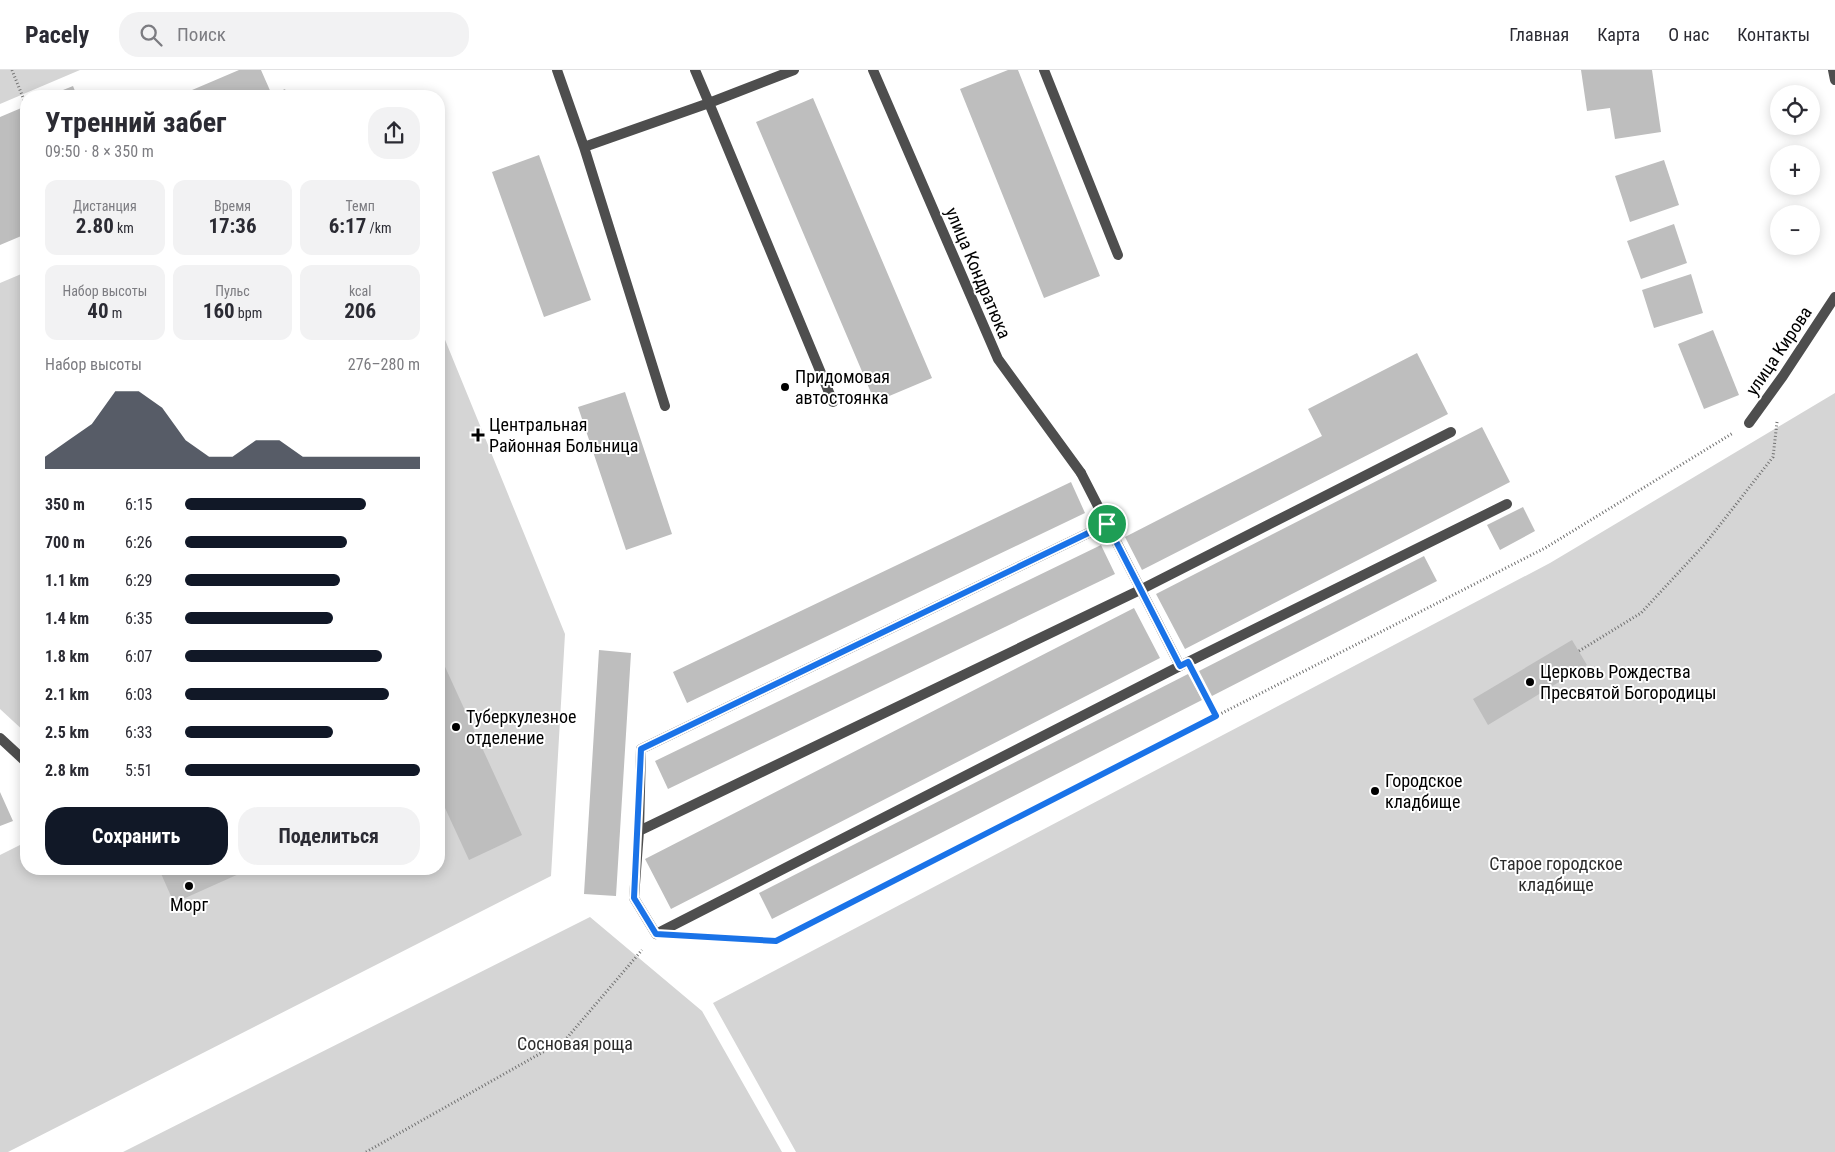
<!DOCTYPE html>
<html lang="ru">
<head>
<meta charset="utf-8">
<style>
  :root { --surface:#fff; --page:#f2f2f3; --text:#2b2b33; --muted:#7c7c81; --line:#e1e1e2; --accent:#111827 }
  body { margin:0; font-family:"Roboto Condensed",sans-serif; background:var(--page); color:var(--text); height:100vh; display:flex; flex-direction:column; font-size:19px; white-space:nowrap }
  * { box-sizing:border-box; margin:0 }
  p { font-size:16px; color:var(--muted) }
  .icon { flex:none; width:28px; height:28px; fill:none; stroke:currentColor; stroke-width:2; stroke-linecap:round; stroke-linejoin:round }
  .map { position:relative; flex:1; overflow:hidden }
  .sheet { position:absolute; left:20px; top:20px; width:425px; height:785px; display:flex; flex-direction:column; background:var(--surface); border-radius:20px; box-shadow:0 2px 12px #0003 }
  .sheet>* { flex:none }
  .tools { position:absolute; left:1770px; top:15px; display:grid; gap:10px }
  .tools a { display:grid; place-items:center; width:50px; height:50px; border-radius:50%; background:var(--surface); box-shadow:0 2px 12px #0003; font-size:25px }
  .pin { position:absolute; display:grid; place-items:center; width:42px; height:42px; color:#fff; margin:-21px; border:2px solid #fff; border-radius:50%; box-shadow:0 1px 5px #0007 }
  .round { display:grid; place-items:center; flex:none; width:52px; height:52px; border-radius:20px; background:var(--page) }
  .head { display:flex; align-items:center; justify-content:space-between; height:85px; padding:0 25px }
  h1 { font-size:28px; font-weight:700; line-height:38px }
  .stats { display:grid; grid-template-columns:repeat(3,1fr); gap:8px; height:85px; padding:5px 25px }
  .stats div { display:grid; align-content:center; border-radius:12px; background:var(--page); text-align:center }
  .stats b { font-size:21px; font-weight:700 }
  .stats small { font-size:14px; font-weight:400 }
  .stats p { font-size:14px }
  .chart { height:140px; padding:10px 25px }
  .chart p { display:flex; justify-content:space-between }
  .chart svg { width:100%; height:90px; margin-top:5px; fill:var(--accent); opacity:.7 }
  .action { display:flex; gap:10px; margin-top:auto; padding:10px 25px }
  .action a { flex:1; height:58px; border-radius:20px; background:var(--accent); color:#fff; font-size:20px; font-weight:700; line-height:58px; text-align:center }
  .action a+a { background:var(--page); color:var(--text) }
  ul { padding:0 25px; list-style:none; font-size:16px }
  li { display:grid; grid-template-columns:80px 60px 1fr; align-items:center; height:38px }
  li i { height:12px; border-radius:6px; background:var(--accent) }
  header { display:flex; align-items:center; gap:30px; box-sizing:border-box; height:70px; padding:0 25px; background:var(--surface); border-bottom:1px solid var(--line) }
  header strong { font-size:24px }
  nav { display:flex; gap:28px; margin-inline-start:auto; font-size:18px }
  .search { width:350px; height:45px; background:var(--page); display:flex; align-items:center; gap:12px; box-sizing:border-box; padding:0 18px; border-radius:20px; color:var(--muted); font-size:19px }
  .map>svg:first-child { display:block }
  .green { fill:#d5d5d5 }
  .building { fill:#bebebe }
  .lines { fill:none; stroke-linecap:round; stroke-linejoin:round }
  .path { stroke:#707070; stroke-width:3; stroke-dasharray:1 2.5; stroke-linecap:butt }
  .lane { stroke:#4e4e4e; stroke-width:10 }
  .street { stroke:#4e4e4e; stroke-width:10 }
  .route-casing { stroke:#fff; stroke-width:10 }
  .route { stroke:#1a73e8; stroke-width:6 }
  .poi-dot { fill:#000; stroke:#fff; stroke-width:2 }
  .labels { text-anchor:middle; stroke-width:4; stroke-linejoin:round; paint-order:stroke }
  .street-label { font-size:18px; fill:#000; stroke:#fff }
  .poi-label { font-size:18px; fill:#000; stroke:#fff; text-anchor:start }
  .park-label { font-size:18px; fill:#2c2c2c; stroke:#fff }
</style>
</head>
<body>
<header>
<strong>Pacely</strong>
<div class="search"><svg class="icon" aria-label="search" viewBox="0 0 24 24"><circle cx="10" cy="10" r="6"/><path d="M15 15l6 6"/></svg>Поиск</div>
<nav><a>Главная</a><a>Карта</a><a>О нас</a><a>Контакты</a></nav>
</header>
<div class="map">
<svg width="1835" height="1082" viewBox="0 0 1835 1082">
  <rect width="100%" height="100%" fill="#fff"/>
  <path class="green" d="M 0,0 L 80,0 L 0,34 Z
    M 26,202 L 26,663 L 0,639 L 0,213 Z
    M 439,255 L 565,564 L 551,806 L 8,1082 L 0,1082 L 0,785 L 26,772 L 26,799 L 439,799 Z
    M 1835,323 L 1835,1082 L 796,1082 L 713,933 L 1550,493 Z
    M 590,847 L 702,941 L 782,1082 L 123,1082 Z"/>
  <path class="building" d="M 239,0 L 261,0 L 272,25 L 285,19 L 288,26 L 178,26 Z
    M 1008,0 L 1018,0 L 1100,206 L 1044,228 L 960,19 Z
    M 1581,0 L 1652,0 L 1661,62 L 1615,69 L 1610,38 L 1587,41 Z
    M 73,16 L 77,26 L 48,26 Z
    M 813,28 L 932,308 L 875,332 L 756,52 Z
    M 26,36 L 26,164 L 0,175 L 0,47 Z
    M 539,85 L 591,230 L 544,247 L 492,102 Z
    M 1664,90 L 1679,135 L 1630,152 L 1615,106 Z
    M 1674,154 L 1687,193 L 1641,209 L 1627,171 Z
    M 1691,204 L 1703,243 L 1654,258 L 1642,220 Z
    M 1713,260 L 1739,325 L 1704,339 L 1678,274 Z
    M 1417,283 L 1448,344 L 1142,500 L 1125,467 L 1322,366 L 1308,339 Z
    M 625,322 L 672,464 L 626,480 L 578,337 Z
    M 1482,357 L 1510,412 L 1185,579 L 1156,524 Z
    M 1071,412 L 1085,443 L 687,633 L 673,602 Z
    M 1523,437 L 1535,461 L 1500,480 L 1487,455 Z
    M 1101,475 L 1115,504 L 668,719 L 655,691 Z
    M 1424,486 L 1437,511 L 1212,626 L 1199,601 Z
    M 1134,538 L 1160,588 L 671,839 L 645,789 Z
    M 1572,570 L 1587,595 L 1488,655 L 1473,629 Z
    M 599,580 L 631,583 L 616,826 L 584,824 Z
    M 441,588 L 522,765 L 469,790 L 439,725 L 439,589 Z
    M 1188,604 L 1202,630 L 772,849 L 759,823 Z
    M 0,722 L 13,751 L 0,756 Z
    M 159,799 L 250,799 L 174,833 Z"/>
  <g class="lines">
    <path class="path" d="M 12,0 L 26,35
      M 1579,581 L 1641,543 L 1705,474 L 1773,387 L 1777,352
      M 1198,611 L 1216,646
      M 699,866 L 776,871 L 1545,478 L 1733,363
      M 366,1082 L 566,969 L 642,880"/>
    <path class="lane" d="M 557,0 L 584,77 L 665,336
      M 794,0 L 709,33 L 833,332
      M 1044,0 L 1118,185
      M 584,77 L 709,33 L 695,0
      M 1081,403 L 1180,596
      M 1107,454 L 641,679 L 639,761 L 1140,520 L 1451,362
      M 0,668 L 26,692
      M 639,761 L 634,828 L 656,864 L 1180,596 L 1507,434"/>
    <path class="street" d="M 873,0 L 998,289 L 1081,403
      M 1833,0 L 1835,10
      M 1749,353 L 1783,306 L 1835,227"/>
  </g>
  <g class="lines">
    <defs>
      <path id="route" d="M 1107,454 L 1180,596 L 1188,592 L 1216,646 L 776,871 L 656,864 L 634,828 L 641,679 Z"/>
    </defs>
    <use href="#route" class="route-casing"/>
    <use href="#route" class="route"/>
  </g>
  <g class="poi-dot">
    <circle cx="785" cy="317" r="5"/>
    <path d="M475.5 357.5h5v5h5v5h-5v5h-5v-5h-5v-5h5z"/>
    <circle cx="1530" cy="612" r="5"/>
    <circle cx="456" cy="657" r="5"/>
    <circle cx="1375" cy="721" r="5"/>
    <circle cx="189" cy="816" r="5"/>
  </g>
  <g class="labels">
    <g class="street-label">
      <text transform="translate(978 203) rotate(67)" y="6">улица Кондратюка</text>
      <text transform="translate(1779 281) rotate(-56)" y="6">улица Кирова</text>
    </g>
    <g class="poi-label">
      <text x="795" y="313">Придомовая<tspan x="795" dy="21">автостоянка</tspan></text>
      <text x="489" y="361">Центральная<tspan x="489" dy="21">Районная Больница</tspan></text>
      <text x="1540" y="608">Церковь Рождества<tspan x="1540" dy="21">Пресвятой Богородицы</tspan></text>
      <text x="466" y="653">Туберкулезное<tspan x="466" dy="21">отделение</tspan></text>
      <text x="1385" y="717">Городское<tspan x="1385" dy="21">кладбище</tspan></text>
      <text x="189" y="841" text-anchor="middle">Морг</text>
    </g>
    <g class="park-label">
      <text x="1556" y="800">Старое городское<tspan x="1556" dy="21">кладбище</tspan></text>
      <text x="575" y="980">Сосновая роща</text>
    </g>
  </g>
</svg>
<div class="tools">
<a><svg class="icon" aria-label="locate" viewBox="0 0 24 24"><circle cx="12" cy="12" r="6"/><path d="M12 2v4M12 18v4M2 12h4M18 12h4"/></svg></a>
<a>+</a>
<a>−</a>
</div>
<div class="pin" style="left:1107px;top:454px;background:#1e9e55"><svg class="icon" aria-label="arrive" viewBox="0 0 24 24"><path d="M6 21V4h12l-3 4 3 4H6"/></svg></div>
<section class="sheet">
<div class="head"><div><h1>Утренний забег</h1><p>09:50 · 8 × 350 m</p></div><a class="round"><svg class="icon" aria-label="share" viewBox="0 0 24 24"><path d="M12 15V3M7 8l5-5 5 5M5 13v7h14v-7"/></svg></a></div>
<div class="stats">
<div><p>Дистанция</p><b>2.80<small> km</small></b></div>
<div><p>Время</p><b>17:36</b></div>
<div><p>Темп</p><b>6:17<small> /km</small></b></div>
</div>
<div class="stats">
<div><p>Набор высоты</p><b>40<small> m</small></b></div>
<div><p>Пульс</p><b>160<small> bpm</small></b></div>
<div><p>kcal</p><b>206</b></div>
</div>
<div class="chart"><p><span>Набор высоты</span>276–280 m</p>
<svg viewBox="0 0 160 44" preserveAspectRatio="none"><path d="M0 44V38L10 30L20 22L30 6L40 6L50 14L60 30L70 38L80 38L90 30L100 30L110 38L120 38L130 38L140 38L150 38L160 38V44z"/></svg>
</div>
<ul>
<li><b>350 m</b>6:15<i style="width:77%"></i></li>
<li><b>700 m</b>6:26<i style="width:69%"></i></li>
<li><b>1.1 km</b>6:29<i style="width:66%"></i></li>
<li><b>1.4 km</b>6:35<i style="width:63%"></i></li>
<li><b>1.8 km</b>6:07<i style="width:84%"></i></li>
<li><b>2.1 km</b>6:03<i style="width:87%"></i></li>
<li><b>2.5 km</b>6:33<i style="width:63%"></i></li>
<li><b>2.8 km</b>5:51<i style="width:100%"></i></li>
</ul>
<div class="action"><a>Сохранить</a><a>Поделиться</a></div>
</section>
</div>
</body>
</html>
